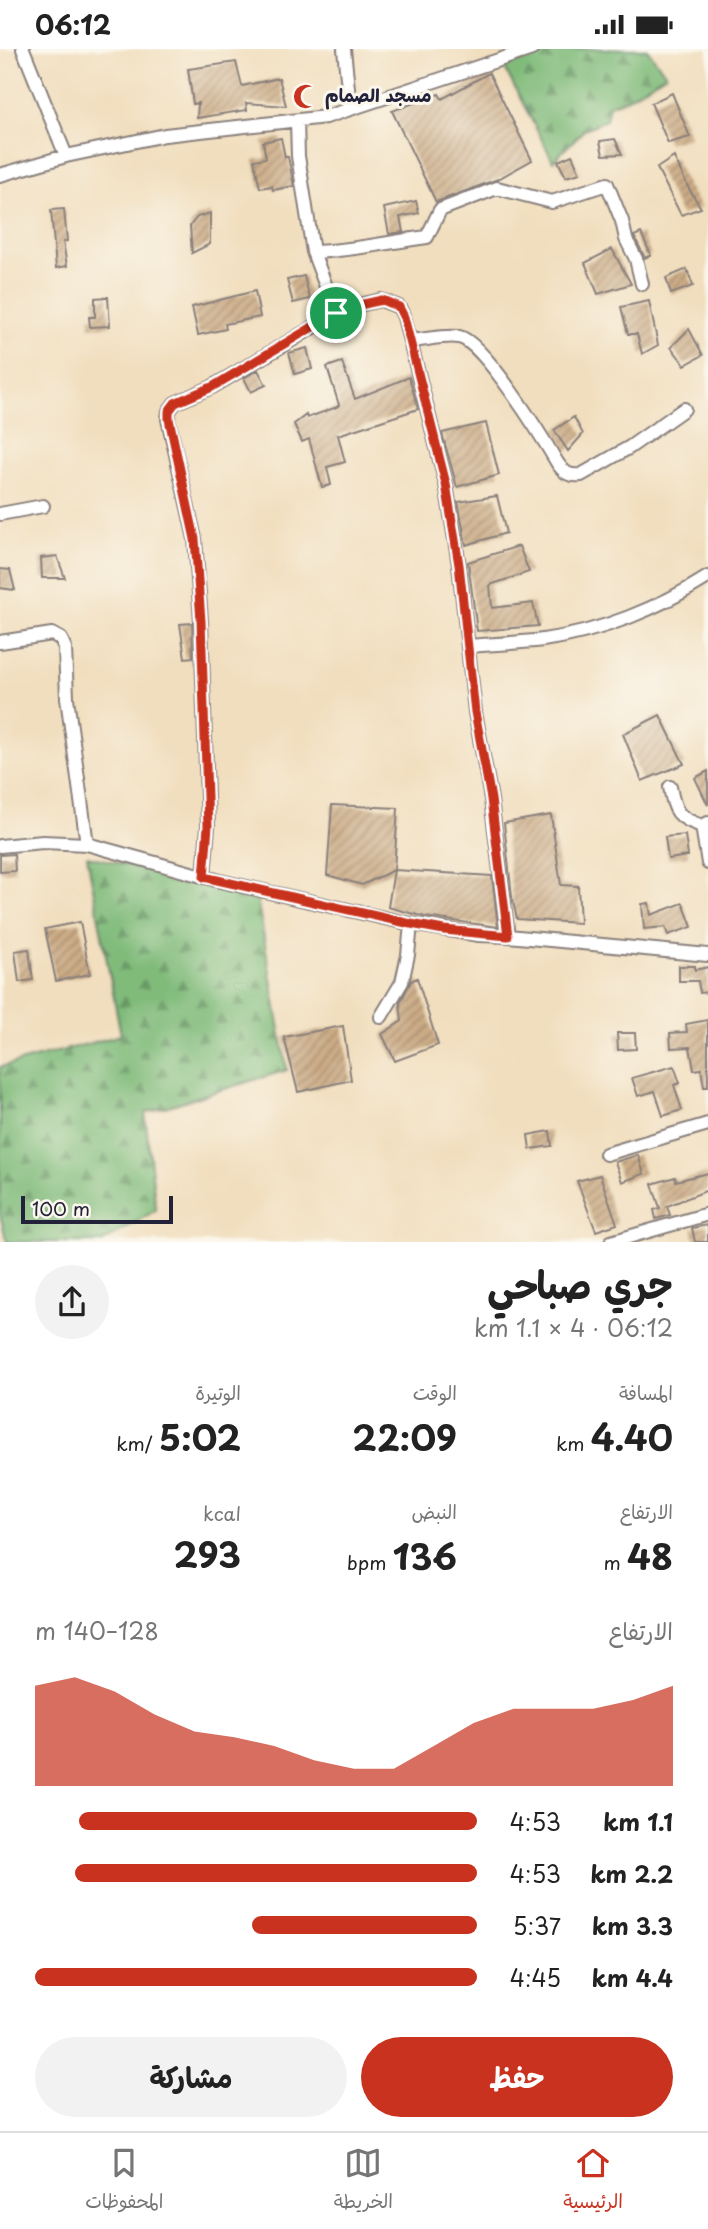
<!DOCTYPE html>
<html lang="ar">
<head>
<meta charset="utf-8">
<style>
  :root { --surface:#fff; --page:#f2f2f2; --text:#222; --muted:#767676; --line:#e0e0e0; --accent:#c8321e }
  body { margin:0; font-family:"Playpen Sans","Playpen Sans Arabic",sans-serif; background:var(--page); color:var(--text); direction:rtl; height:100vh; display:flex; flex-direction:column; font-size:26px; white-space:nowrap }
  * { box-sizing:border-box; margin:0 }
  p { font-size:23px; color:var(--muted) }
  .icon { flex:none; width:38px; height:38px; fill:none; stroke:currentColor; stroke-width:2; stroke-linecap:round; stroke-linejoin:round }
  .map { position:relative; height:1193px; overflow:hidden; direction:ltr }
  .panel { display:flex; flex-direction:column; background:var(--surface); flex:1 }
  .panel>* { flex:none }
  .scale { position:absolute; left:21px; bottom:18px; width:152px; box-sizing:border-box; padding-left:7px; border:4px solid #22223b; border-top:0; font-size:19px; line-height:24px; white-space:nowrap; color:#22223b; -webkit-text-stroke:5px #fbf7ec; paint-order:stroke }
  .pin { position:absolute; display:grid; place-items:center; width:60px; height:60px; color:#fff; margin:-30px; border:4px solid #fff; border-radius:50%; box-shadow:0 2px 7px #0007 }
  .round { display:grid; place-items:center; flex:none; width:74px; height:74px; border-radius:37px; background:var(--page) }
  .summary { display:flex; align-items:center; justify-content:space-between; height:119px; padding:0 35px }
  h1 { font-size:38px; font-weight:700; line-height:52px }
  .figures { display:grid; grid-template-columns:repeat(3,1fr); gap:10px; height:119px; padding:7px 35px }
  .figures div { display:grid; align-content:center }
  .figures b { font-size:35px; font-weight:700 }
  .figures small { font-size:19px; font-weight:400 }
  .figures p { font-size:19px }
  .chart { height:196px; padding:14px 35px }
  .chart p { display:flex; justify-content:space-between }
  .chart svg { width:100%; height:126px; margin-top:7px; fill:var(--accent); opacity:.7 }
  .button { display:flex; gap:14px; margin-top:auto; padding:14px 35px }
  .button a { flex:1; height:80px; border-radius:42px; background:var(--accent); color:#fff; font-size:28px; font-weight:700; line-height:80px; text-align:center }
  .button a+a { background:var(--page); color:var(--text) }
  ul { padding:0 35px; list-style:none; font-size:23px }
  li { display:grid; grid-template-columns:112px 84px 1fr; align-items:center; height:52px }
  li i { height:18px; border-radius:9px; background:var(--accent) }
  .status { display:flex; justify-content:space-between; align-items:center; height:49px; padding:0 35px; background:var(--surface); direction:ltr }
  .status svg { height:19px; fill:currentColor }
  .dock { display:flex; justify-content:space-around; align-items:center; height:98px; border-top:2px solid var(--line); background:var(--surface); font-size:19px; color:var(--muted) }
  .dock a { display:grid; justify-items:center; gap:4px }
  .dock .active { color:var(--accent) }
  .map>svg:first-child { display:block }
  .forest { fill:url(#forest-firs); stroke:#516e5a; stroke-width:2 }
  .building { fill:url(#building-hatch) }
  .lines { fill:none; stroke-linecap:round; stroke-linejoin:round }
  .minor-casing { stroke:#8a807c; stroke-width:16 }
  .minor { stroke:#fff; stroke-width:12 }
  .route-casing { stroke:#fff; stroke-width:14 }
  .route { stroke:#c8321e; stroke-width:9 }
  .labels { text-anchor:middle; stroke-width:6; stroke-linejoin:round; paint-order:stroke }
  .poi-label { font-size:18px; font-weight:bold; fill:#22223b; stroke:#fbf7ec; text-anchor:start }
</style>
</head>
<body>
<div class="status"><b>06:12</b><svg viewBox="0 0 49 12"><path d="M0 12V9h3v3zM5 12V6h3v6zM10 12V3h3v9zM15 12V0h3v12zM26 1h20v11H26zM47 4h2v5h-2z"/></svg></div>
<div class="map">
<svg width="708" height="1193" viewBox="0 0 708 1193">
  <defs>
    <pattern id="forest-firs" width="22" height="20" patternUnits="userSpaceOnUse" patternTransform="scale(1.75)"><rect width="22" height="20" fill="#80bb7a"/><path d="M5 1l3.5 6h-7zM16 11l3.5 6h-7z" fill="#689865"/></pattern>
    <pattern id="building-hatch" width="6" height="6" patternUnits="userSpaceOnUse" patternTransform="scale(1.75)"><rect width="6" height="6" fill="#ccac86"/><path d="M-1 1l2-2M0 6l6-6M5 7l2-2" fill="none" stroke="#a58c6f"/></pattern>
  </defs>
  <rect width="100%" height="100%" fill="#fbf7ec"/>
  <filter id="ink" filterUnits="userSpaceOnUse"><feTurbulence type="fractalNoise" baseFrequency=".0143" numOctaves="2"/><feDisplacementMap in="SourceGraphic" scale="14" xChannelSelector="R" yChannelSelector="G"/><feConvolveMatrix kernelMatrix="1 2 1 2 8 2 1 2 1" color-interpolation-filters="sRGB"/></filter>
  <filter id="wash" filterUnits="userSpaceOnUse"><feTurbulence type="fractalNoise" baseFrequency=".00686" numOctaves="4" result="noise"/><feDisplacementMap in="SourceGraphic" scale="28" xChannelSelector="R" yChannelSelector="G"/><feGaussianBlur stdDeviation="1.57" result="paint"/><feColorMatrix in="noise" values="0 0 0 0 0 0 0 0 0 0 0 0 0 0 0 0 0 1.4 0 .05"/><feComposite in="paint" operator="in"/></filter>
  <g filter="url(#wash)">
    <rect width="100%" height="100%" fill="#f1debe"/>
    <path class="forest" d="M 554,0 L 647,0 L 666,25 L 628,49 L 609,56 L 606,71 L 585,80 L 553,112 L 504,18 Z
      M 87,807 L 175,826 L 257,849 L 287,1021 L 145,1064 L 156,1161 L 103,1193 L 7,1193 L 0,1166 L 0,1018 L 121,986 Z"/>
    <g id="blocks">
      <path class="building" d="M 236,13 L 242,37 L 279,29 L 286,57 L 246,54 L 247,61 L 197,69 L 198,54 L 193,55 L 188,20 Z
        M 489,24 L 532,111 L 498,130 L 436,153 L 392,62 L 439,45 L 442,50 Z
        M 672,44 L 690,88 L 668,94 L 651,54 Z
        M 281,89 L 285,108 L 288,108 L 294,137 L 273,141 L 272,137 L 260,139 L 254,111 L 266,109 L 263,93 Z
        M 615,90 L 622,105 L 603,106 L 600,92 Z
        M 572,106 L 580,124 L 566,128 L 558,112 Z
        M 674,108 L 688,138 L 701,159 L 681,166 L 657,119 Z
        M 416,152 L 419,164 L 400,168 L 403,183 L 389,185 L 384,159 Z
        M 64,160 L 67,192 L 63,193 L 67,217 L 56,219 L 51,161 Z
        M 210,164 L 210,195 L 192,204 L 190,177 L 197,168 Z
        M 641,184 L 651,206 L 645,209 L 634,187 Z
        M 612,200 L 631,235 L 598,245 L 585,214 Z
        M 687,220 L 693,237 L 671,245 L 666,229 Z
        M 304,227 L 310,250 L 293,254 L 287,231 Z
        M 255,242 L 260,268 L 225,275 L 226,280 L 198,286 L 192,258 Z
        M 108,248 L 110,277 L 90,278 L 89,268 L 95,268 L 95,249 Z
        M 649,252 L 658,296 L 642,305 L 637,285 L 628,285 L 621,258 Z
        M 689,280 L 703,306 L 685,316 L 671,298 Z
        M 307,299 L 312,320 L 295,325 L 289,304 Z
        M 342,313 L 355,350 L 409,328 L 418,360 L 338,386 L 345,413 L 327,418 L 331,436 L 322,438 L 309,390 L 302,393 L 294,375 L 306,366 L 307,369 L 337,358 L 339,356 L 327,318 Z
        M 258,321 L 266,336 L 251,343 L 244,329 Z
        M 574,368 L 583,385 L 568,402 L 554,381 Z
        M 486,374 L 499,426 L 457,438 L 442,384 Z
        M 497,447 L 506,484 L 466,496 L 458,453 Z
        M 519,497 L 529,523 L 490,536 L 492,559 L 533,554 L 538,577 L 477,582 L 468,513 Z
        M 57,507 L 65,529 L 42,529 L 41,509 Z
        M 0,520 L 10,521 L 15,541 L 0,539 Z
        M 192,574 L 193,608 L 185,609 L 180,575 Z
        M 660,666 L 684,715 L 642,732 L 623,685 Z
        M 708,722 L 708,756 L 695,729 Z
        M 332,756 L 398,759 L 394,821 L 362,836 L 327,826 Z
        M 551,766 L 561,836 L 578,837 L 580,874 L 517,870 L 512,848 L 504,774 Z
        M 685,786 L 688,807 L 668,810 L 665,788 Z
        M 14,805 L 15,822 L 0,823 L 0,806 Z
        M 394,821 L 492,827 L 498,878 L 425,868 L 388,858 Z
        M 649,854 L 651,866 L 683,854 L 692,878 L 668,886 L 665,878 L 644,880 L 642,855 Z
        M 80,873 L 90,925 L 56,932 L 45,880 Z
        M 29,900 L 33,931 L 19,933 L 15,902 Z
        M 679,917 L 695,917 L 695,921 L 708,918 L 708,943 L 700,944 L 698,932 L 679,932 Z
        M 417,929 L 438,996 L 395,1012 L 382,985 L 402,972 L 400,954 L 411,932 Z
        M 708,971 L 708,1038 L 704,1038 L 701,1020 L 694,1021 L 690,998 L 671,999 L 670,984 L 687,983 L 686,975 Z
        M 343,977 L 351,1031 L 298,1043 L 284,988 Z
        M 617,984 L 635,984 L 636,1000 L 618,1001 Z
        M 674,1017 L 680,1034 L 674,1036 L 682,1061 L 663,1067 L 655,1042 L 638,1047 L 632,1029 Z
        M 550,1082 L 552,1097 L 530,1100 L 528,1086 Z
        M 638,1106 L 644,1125 L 622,1133 L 615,1113 Z
        M 708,1124 L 708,1141 L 667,1157 L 670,1166 L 656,1170 L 654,1161 L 660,1159 L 652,1135 L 675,1128 L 676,1132 Z
        M 600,1126 L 617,1175 L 596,1182 L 577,1132 Z
        M 708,1176 L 708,1193 L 695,1193 L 692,1179 Z"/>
    </g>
  </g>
  <g filter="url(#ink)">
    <use href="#blocks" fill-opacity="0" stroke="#8a807c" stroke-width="2"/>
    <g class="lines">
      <defs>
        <path id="minor" d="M 23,0 L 66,107
          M 344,0 L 350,59
          M 297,72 L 298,107 L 313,203 L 336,264
          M 0,126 L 66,107 L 165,86 L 326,68 L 532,0
          M 313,203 C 351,202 389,193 427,188 L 440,161 L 497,139 L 552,153 L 607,135 L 622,172 L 626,190 L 636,210 L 642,235
          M 410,292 C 425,291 444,286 459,288 C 483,292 544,391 558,415 C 565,424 568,427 581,426 L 630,398 L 684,360
          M 0,465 L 43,457
          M 0,593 L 52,585 L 61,590 L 65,599 L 67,649 L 87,795
          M 468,597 C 493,595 518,594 543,591 C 601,583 659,559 708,528
          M 670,738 C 675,764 677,768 702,777
          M 708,774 L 702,777 L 708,814
          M 0,797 L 43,793 L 87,795 L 220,832 L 411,875 L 479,886 L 508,887
          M 204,828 L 208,777 L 201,572 L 195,490 L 168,370 L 169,362 L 175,354 L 212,338 L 346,259 L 381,251 L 399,258 L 404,268 L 446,435 L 459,516 L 475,663 L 491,750 L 508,887 L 708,906
          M 381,968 L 402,933 L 408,906 L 411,875
          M 606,1105 L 708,1075
          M 611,1193 L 708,1165"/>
      </defs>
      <use href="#minor" class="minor-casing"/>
      <use href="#minor" class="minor"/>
    </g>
  </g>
  <g class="lines" filter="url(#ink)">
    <defs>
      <path id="route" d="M 382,251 L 399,258 L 404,268 L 446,435 L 459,516 L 475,663 L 491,750 L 508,887 L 444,881 L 411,875 L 204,828 L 208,777 L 201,572 L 195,490 L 169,370 L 169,362 L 175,354 L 212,338 L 336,264 L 346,259 Z"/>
    </defs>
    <use href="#route" class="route-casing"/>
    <use href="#route" class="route"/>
  </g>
  <defs>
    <symbol id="mosque-bare" viewBox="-9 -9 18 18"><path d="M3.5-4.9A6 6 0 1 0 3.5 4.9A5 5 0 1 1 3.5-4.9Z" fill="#c8321e" stroke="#fbf7ec" stroke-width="2.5" paint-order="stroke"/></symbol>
  </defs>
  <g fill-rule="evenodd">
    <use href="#mosque-bare" x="288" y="30" width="35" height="35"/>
  </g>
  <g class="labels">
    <g class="poi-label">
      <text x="325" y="53">مسجد الصمام</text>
    </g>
  </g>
</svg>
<div class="scale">100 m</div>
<div class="pin" style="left:336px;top:264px;background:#1e9e55"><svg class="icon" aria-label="arrive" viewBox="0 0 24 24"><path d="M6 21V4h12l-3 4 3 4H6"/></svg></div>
</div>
<section class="panel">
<div class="summary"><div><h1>جري صباحي</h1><p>06:12 · 4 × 1.1 km</p></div><a class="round"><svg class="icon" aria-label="share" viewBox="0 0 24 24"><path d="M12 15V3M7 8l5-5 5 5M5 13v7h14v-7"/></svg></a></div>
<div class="figures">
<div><p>المسافة</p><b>4.40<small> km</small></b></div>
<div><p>الوقت</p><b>22:09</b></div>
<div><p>الوتيرة</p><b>5:02<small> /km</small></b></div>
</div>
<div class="figures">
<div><p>الارتفاع</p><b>48<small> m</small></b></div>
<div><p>النبض</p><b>136<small> bpm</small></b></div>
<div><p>kcal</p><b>293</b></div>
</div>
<div class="chart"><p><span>الارتفاع</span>128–140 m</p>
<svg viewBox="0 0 160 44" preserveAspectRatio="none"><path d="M0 44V9L10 6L20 11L30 19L40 25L50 27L60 30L70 35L80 38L90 38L100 30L110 22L120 17L130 17L140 17L150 14L160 9V44z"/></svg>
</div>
<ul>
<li><b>1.1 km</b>4:53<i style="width:90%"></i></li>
<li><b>2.2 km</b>4:53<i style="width:91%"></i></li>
<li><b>3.3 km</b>5:37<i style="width:51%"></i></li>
<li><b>4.4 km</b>4:45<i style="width:100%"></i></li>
</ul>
<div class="button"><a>حفظ</a><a>مشاركة</a></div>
</section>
<nav class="dock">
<a class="active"><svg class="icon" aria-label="home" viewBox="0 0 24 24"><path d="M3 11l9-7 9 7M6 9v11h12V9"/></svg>الرئيسية</a>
<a><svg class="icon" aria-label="map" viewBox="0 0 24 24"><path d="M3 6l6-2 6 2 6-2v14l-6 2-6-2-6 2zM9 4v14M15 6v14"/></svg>الخريطة</a>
<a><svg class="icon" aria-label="saved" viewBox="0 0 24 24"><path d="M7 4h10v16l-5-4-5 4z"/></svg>المحفوظات</a>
</nav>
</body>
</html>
